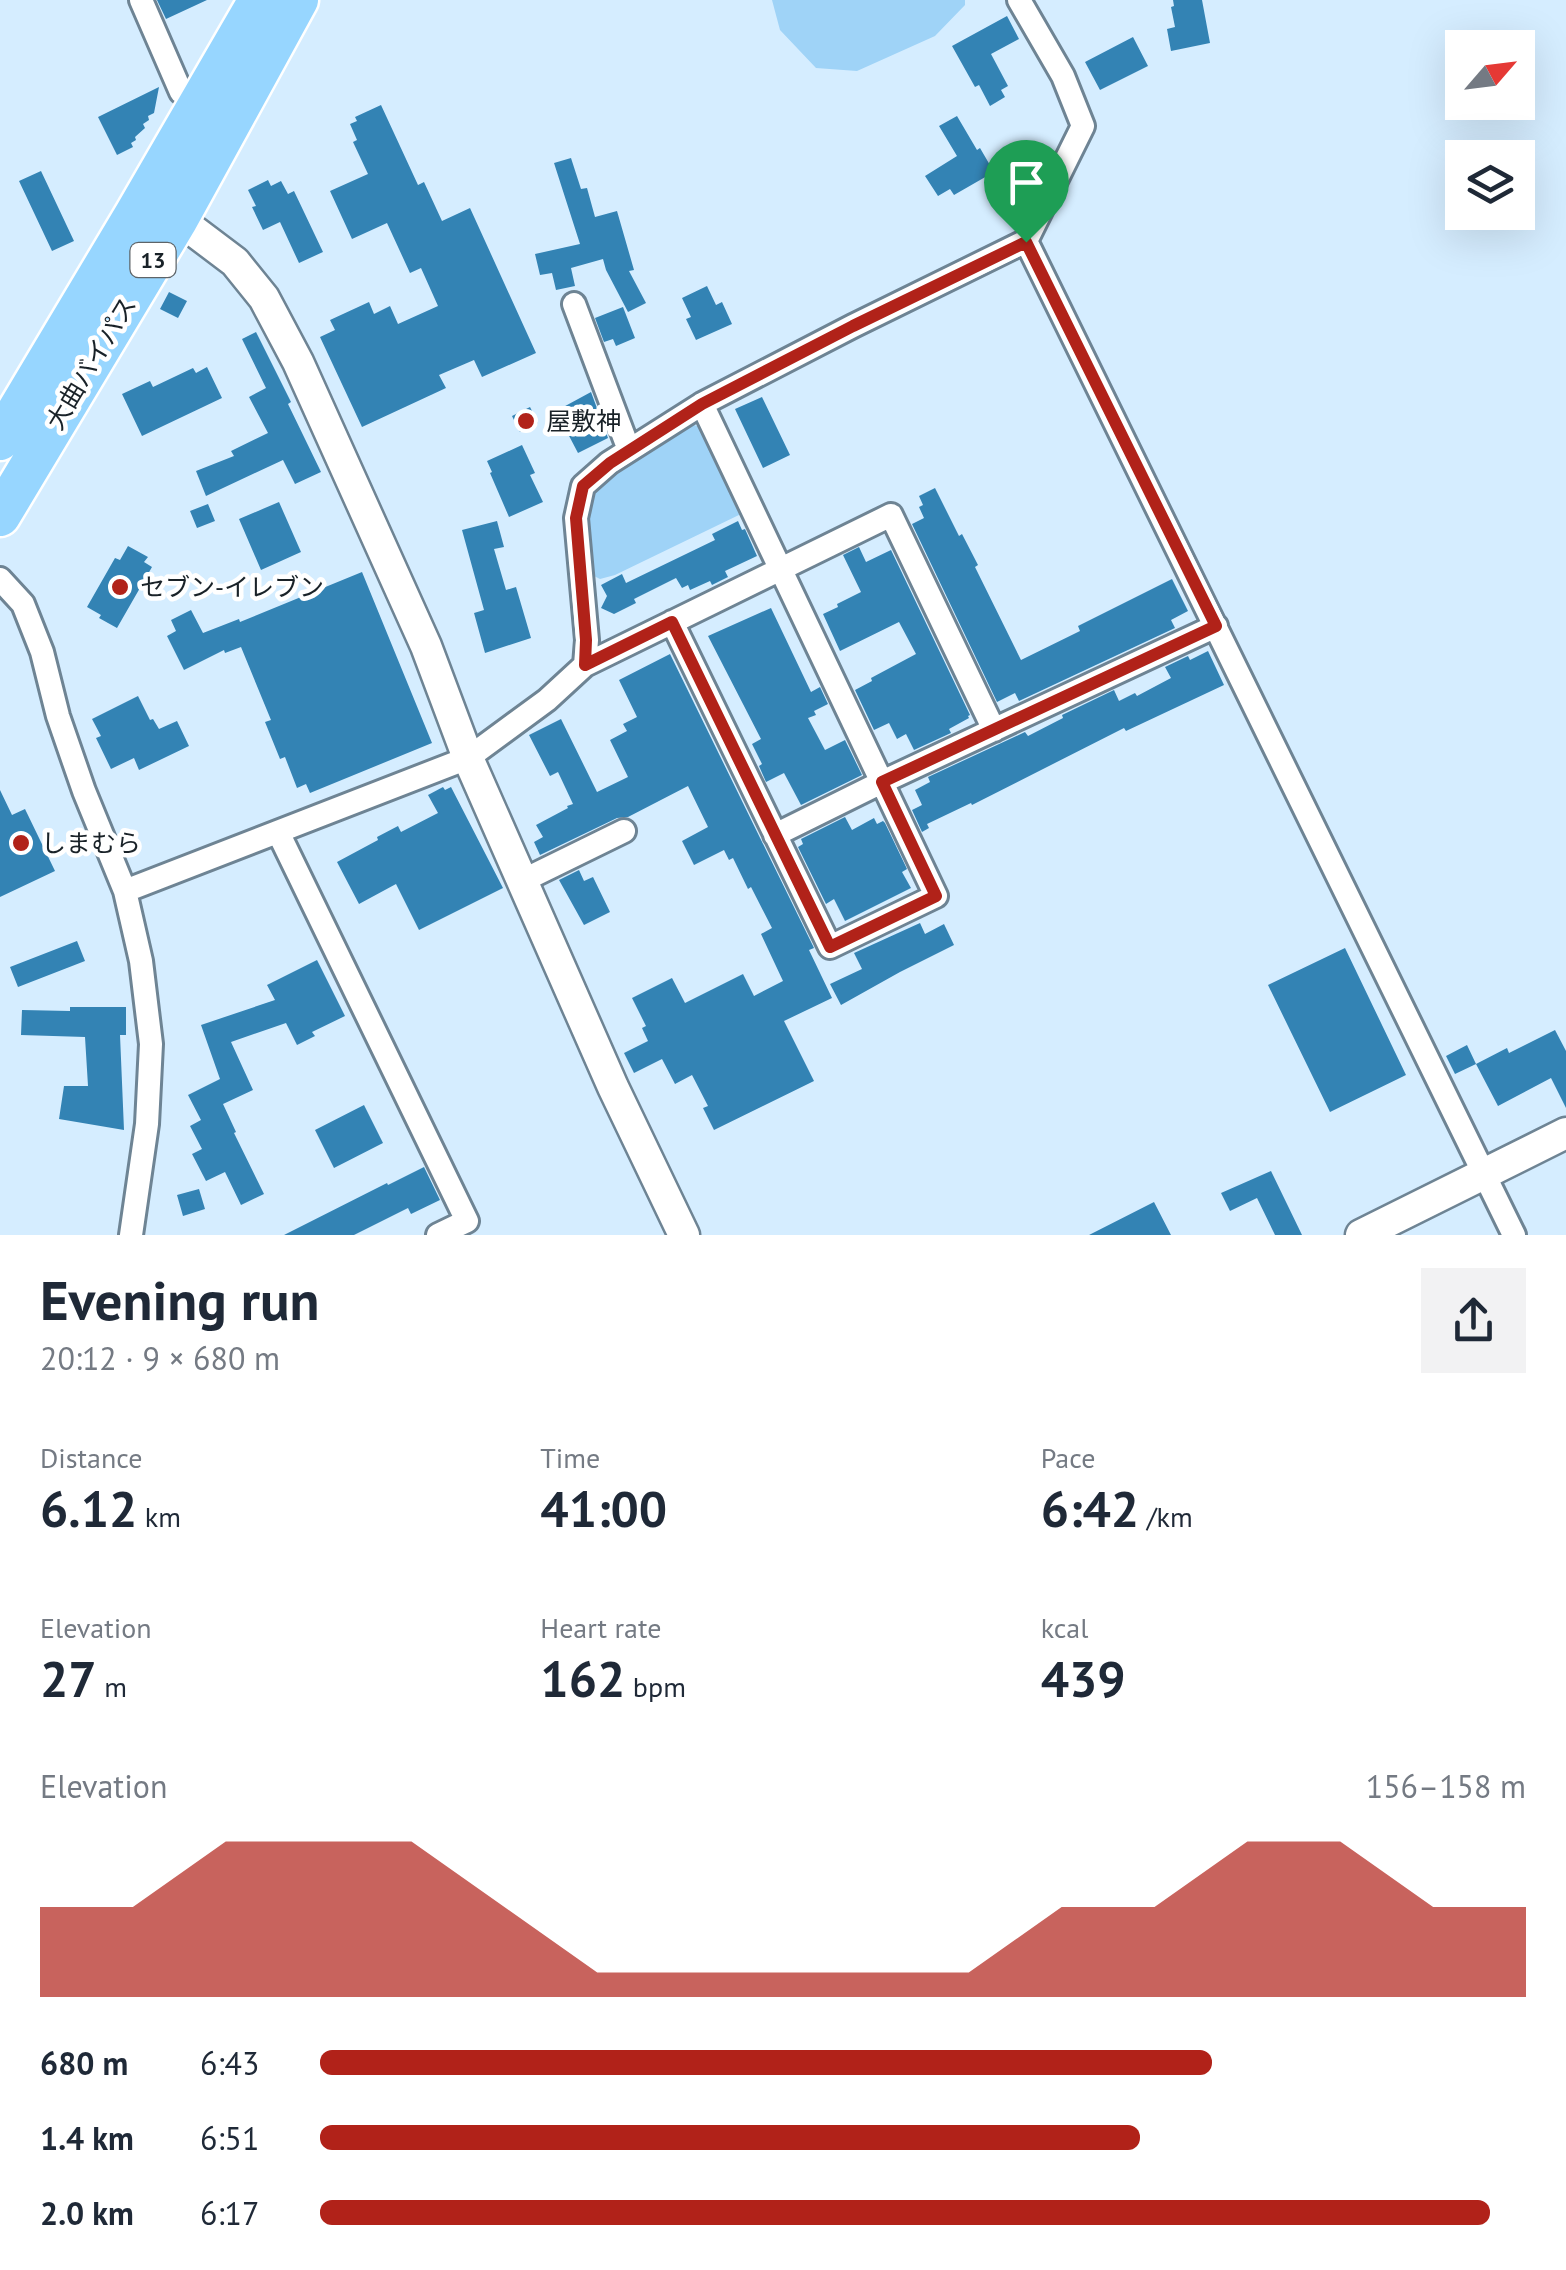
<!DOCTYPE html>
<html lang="en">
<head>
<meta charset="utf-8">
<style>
  :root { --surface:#fff; --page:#f2f2f3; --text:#1f2937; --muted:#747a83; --accent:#b12219 }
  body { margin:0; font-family:"PT Sans","Noto Sans JP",sans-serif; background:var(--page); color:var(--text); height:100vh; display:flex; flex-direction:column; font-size:38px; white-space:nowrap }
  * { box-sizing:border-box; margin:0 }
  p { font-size:32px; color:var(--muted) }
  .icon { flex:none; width:55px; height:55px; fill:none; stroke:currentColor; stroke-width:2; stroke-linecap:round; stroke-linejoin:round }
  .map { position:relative; height:1235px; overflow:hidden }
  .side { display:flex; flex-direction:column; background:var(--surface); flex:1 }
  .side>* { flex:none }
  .needle { width:65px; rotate:62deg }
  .buttons { position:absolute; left:1445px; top:30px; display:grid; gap:20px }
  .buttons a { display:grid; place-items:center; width:90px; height:90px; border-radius:0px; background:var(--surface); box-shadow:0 10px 40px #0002; font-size:50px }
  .pin { position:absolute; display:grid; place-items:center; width:85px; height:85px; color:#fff; margin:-102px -42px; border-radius:50% 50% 50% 0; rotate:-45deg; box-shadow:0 0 10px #0007 }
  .pin .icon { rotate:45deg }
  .round { display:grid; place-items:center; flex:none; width:105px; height:105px; border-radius:0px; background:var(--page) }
  .head { display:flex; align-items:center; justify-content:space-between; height:170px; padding:0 40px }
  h1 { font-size:55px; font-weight:800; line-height:75px }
  .stats { display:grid; grid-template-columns:repeat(3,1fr); gap:15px; height:170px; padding:10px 40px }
  .stats div { display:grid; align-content:center }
  .stats b { font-size:50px; font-weight:800 }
  .stats small { font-size:28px; font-weight:400 }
  .stats p { font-size:28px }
  .chart { height:280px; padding:20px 40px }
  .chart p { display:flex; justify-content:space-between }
  .chart svg { width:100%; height:180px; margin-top:10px; fill:var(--accent); opacity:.7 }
  ul { padding:0 40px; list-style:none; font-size:32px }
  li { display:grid; grid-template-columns:160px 120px 1fr; align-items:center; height:75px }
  li i { height:25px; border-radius:12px; background:var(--accent) }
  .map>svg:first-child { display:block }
  .green { fill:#9fd3f7 }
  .building { fill:#3383b4 }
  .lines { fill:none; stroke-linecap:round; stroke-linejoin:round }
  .minor-casing { stroke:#6e8494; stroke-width:28 }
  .tertiary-casing { stroke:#6e8494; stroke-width:35 }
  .trunk-casing { stroke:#fff; stroke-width:45 }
  .minor { stroke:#fff; stroke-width:22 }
  .tertiary { stroke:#fff; stroke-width:30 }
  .trunk { stroke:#97d6ff; stroke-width:40 }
  .route-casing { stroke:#fff; stroke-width:20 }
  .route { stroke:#b12219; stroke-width:12 }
  .poi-dot { fill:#b12219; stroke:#fff; stroke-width:4 }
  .labels { text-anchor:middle; stroke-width:9; stroke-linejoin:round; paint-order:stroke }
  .shield { fill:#fff; stroke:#5e6468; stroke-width:2.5 }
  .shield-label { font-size:22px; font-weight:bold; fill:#192228 }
  .street-label { font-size:25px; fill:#192228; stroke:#fff }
  .poi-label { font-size:25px; fill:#192228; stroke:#fff; text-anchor:start }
</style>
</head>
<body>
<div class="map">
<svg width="1566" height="1235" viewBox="0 0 1566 1235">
  <rect width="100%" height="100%" fill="#d5edff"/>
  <path class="green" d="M 772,0 L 965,0 L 965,5 L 935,36 L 857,71 L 816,68 L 780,30 Z
    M 691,424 L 700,427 L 741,514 L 615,575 L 600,579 L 592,575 L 585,523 L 593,485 Z"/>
  <path class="building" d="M 157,0 L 207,0 L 166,19 Z
    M 1173,0 L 1202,0 L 1210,43 L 1171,51 L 1167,29 L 1175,27 L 1171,7 L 1174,6 Z
    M 1007,16 L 1019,39 L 991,54 L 1008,86 L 1001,90 L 1005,97 L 990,106 L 979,85 L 975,87 L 952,46 Z
    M 1133,37 L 1148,66 L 1100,90 L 1085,62 Z
    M 159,87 L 154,113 L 148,116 L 149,120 L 143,124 L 145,128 L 135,137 L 136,140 L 131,143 L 133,147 L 117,155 L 98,117 Z
    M 381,105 L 418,185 L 424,182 L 442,221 L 470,208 L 536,353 L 482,377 L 474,360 L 439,375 L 446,388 L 362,427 L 320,337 L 335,330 L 330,320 L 369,302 L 374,314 L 390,306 L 398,324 L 438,306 L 421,268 L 410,273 L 387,223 L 352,239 L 330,191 L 368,174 L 353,142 L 357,140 L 350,124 L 357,121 L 355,117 Z
    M 957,116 L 977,150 L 980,148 L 994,172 L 954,195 L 950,189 L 938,196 L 925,176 L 957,156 L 939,126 Z
    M 571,158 L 581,189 L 587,188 L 595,217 L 617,211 L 634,270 L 629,271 L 646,303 L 628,312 L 606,270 L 603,259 L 571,268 L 575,286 L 556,290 L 552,273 L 540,275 L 535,254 L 580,244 L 554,163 Z
    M 41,171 L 74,241 L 52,251 L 19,181 Z
    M 268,180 L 271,186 L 281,181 L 288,194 L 294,191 L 323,252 L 299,263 L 280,222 L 263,230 L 252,207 L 256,206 L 248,190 Z
    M 707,286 L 716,305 L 722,302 L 732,324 L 696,340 L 686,319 L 691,317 L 682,298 Z
    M 169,292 L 187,301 L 178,318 L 160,309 Z
    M 623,307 L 635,338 L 616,346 L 613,339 L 604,342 L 595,318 Z
    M 256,332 L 291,402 L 288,404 L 321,472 L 295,484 L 283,460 L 206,496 L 196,471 L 234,456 L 231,451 L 268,433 L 249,397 L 266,388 L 242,339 Z
    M 207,367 L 222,398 L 142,436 L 122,394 L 150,381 L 153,387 L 193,368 L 196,373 Z
    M 591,392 L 608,438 L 578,453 L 556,411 Z
    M 762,397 L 790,455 L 763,468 L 735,409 Z
    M 530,407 L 538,423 L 520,432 L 512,416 Z
    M 522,445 L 535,473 L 530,475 L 543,502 L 509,517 L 490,473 L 492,472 L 487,461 Z
    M 935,488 L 959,536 L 962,534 L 978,565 L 975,567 L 1021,660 L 1080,631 L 1078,626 L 1172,579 L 1188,611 L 1171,620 L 1175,628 L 1019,701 L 1015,693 L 997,702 L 912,524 L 924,518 L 919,507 L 923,505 L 919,496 Z
    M 279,502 L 301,552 L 261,570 L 239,519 Z
    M 208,504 L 215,521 L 197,528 L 190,511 Z
    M 497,521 L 504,547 L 494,549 L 506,590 L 516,587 L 531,638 L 485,653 L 474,613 L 484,610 L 462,530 Z
    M 738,521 L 742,530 L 745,529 L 757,556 L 725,571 L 728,577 L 712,585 L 710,581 L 690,590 L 688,585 L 682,588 L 676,578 L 634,599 L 636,603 L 614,614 L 601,608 L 607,596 L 601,585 L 622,574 L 626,583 L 715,540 L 712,534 Z
    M 128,546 L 148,557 L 144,562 L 152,567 L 117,628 L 99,618 L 101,615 L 87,607 L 115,558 L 120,560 Z
    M 859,547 L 866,562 L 891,550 L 970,715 L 968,716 L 969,718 L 949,729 L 951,733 L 914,750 L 906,734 L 897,739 L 889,723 L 874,730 L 855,690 L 872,681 L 871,678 L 916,654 L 899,622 L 840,651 L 823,614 L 838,607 L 837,604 L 861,592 L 843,555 Z
    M 362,572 L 432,743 L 310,793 L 306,784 L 297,788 L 285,757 L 280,759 L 265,722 L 271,720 L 241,647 L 225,653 L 224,650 L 184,670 L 167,636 L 176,631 L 171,620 L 191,610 L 203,633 L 239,619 L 240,622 Z
    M 771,608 L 811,692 L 820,687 L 828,704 L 814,711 L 816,715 L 808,718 L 825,750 L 845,740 L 862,775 L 801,805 L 784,773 L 766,782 L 759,766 L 762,764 L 752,744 L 761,739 L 708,636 Z
    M 1208,651 L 1224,685 L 1126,731 L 1124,728 L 972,805 L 971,803 L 927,824 L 929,828 L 922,832 L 912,810 L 922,805 L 915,790 L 930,782 L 928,777 L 1025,732 L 1028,736 L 1063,718 L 1062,715 L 1114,690 L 1119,701 L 1135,693 L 1137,696 L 1171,678 L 1165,667 L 1188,656 L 1190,660 Z
    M 670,654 L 814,948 L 809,950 L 832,998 L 784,1021 L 814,1081 L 714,1130 L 703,1108 L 708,1106 L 692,1075 L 675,1084 L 662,1059 L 634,1073 L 624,1053 L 648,1041 L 642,1028 L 646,1026 L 632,998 L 672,978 L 685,1003 L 743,974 L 754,996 L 783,981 L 761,934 L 772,928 L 751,887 L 748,889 L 733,858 L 729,860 L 724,850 L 694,865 L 682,841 L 708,827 L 688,786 L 628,817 L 617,818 L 540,855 L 534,842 L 543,837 L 536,825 L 568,808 L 567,806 L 573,804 L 558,772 L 550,776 L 529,735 L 561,719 L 597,792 L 628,777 L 610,740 L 627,731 L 623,724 L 637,717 L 619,680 Z
    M 138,696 L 150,720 L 153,719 L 159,729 L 177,721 L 189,746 L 139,770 L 134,758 L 111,769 L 96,738 L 101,736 L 92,719 Z
    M 443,787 L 445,790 L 451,787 L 503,888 L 419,930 L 396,884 L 359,904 L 337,862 L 378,840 L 377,837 L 398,826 L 401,832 L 438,813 L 428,795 Z
    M 0,790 L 12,815 L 25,809 L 55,871 L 0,897 Z
    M 845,817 L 852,830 L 874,818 L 877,824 L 883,821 L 885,823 L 907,869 L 902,872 L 911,888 L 845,921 L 834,899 L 826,904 L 798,847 L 803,844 L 801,839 Z
    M 579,870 L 584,881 L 593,877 L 610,912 L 584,925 L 559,880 Z
    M 920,923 L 925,934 L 944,924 L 954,945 L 900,972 L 841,1005 L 830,984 L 862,969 L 854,953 Z
    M 77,941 L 85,961 L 18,987 L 10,967 Z
    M 1345,948 L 1406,1075 L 1330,1112 L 1268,985 Z
    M 317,960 L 345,1016 L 312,1032 L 315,1036 L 297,1045 L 286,1023 L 231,1042 L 253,1090 L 223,1104 L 236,1132 L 234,1133 L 264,1194 L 241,1205 L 225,1172 L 206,1181 L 192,1154 L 202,1149 L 190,1126 L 201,1120 L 188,1095 L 220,1079 L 201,1025 L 275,1000 L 267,985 Z
    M 70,1007 L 126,1007 L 126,1035 L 120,1035 L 124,1130 L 59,1119 L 64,1086 L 88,1086 L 85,1037 L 21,1035 L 22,1010 L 70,1011 Z
    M 1555,1030 L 1566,1051 L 1566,1108 L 1551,1078 L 1498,1106 L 1476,1064 L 1507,1048 L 1509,1053 Z
    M 1467,1045 L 1476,1064 L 1455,1074 L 1446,1056 Z
    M 364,1105 L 383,1143 L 334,1168 L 315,1130 Z
    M 424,1167 L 440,1200 L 411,1214 L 408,1208 L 354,1235 L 284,1235 L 387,1183 L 388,1185 Z
    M 1271,1171 L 1302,1235 L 1275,1235 L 1257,1198 L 1230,1211 L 1221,1193 Z
    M 199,1189 L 205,1209 L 183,1216 L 177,1195 Z
    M 1154,1202 L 1171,1235 L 1089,1235 Z"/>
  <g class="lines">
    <defs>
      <path id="minor" d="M 141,0 L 181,92
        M 1026,241 L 1514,1235
        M 574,304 L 629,450
        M 0,579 L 23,604 L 42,652 L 58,716 L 84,791 L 125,891 L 141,961 L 151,1044 L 147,1124 L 131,1235
        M 672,622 L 830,947 L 936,896 L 702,404
        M 585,665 L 891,515 L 994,730
        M 278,832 L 467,1221 L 438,1235
        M 775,835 L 882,782 L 1216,626
        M 522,881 L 624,831
        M 125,891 L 468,758 L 547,700 L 585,665 L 587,640 L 576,518 L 583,486 L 609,463 L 702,404 L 853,326 L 1026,241 L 1083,126 L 1063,76 L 1019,0"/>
      <path id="tertiary" d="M 178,219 L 235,262 L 264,298 L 298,362 L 426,646 L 468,758 L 613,1087 L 684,1235
        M 1361,1235 L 1566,1133"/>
      <path id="trunk" d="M 0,440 L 135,214 L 259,0
        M 0,516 L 178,219 L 298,0"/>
    </defs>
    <use href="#minor" class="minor-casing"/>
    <use href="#tertiary" class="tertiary-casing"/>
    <use href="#trunk" class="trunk-casing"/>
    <use href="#minor" class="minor"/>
    <use href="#tertiary" class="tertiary"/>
    <use href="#trunk" class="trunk"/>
  </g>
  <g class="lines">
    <defs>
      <path id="route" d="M 1026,242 L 1216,626 L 882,782 L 936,896 L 830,947 L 672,622 L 585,665 L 586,640 L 576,518 L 583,486 L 610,463 L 702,404 L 853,326 Z"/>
    </defs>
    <use href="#route" class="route-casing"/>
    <use href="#route" class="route"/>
  </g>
  <g class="poi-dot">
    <circle cx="526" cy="421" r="10"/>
    <circle cx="120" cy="587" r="10"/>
    <circle cx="21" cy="843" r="10"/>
  </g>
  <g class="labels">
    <rect class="shield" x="130.5" y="243" width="45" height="34" rx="8"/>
    <g class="shield-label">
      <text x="153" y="268">13</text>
    </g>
    <g class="street-label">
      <text transform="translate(91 363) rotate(-59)" y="9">大曲バイパス</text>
    </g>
    <g class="poi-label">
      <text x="546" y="430">屋敷神</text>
      <text x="140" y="596">セブン-イレブン</text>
      <text x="41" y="852">しまむら</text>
    </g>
  </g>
</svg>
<div class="buttons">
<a><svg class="needle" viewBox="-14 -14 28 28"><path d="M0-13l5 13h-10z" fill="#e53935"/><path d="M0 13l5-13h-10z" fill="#747a83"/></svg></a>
<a><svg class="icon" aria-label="layers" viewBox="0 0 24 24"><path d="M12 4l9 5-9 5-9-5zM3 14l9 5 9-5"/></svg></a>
</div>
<div class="pin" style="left:1026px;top:242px;background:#1e9e55"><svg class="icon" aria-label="arrive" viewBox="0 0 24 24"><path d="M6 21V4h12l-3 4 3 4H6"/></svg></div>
</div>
<section class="side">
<div class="head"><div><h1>Evening run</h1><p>20:12 · 9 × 680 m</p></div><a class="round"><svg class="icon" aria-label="share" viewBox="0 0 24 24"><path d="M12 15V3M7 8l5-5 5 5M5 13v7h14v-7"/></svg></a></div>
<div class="stats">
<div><p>Distance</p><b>6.12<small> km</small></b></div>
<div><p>Time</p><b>41:00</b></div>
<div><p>Pace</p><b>6:42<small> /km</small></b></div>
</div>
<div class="stats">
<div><p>Elevation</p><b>27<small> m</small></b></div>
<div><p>Heart rate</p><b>162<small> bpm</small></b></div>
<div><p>kcal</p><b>439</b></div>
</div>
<div class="chart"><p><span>Elevation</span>156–158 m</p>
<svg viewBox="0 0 160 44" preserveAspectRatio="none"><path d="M0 44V22L10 22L20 6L30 6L40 6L50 22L60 38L70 38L80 38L90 38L100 38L110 22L120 22L130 6L140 6L150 22L160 22V44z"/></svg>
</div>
<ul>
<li><b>680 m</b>6:43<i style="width:74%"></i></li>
<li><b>1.4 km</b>6:51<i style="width:68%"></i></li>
<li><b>2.0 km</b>6:17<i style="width:97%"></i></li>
</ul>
</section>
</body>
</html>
